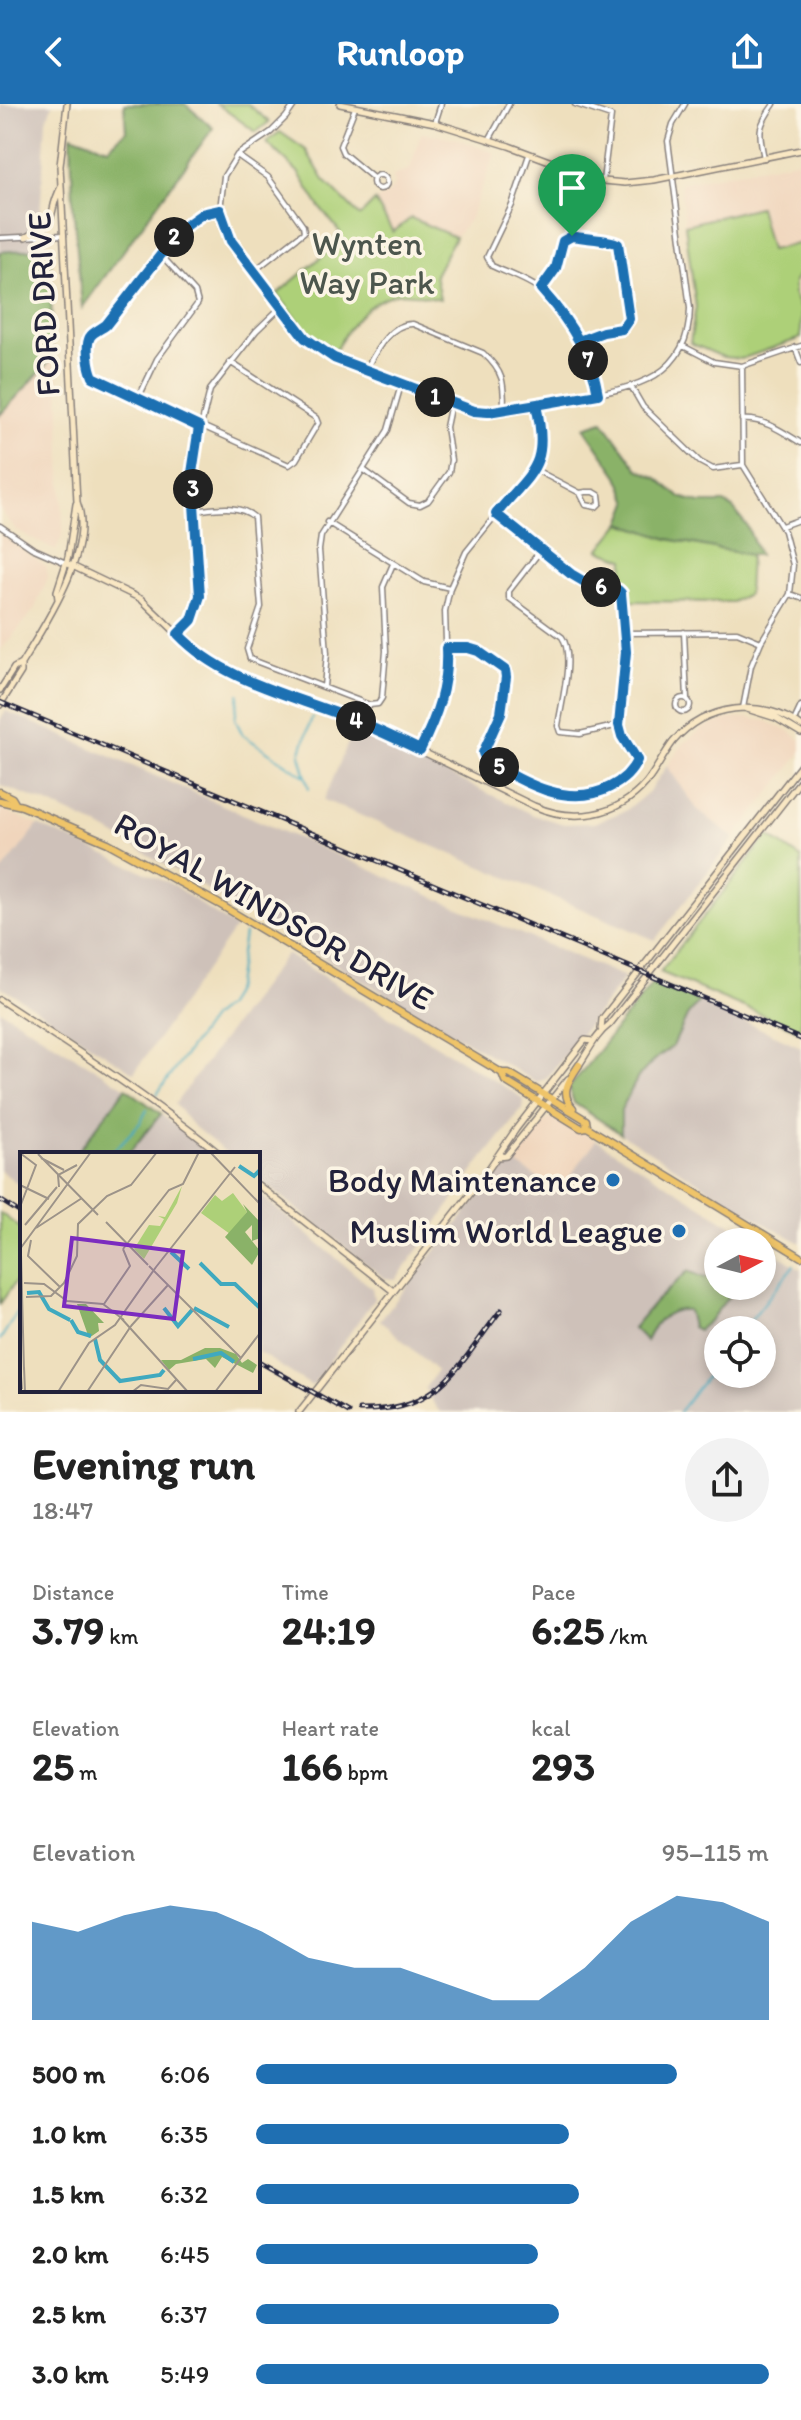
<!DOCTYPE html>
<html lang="en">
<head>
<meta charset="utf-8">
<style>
  :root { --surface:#fff; --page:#f2f2f2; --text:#222; --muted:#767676; --accent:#1f6fb2 }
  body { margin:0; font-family:Itim,sans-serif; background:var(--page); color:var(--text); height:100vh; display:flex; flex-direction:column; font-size:30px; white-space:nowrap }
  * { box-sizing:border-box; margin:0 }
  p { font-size:26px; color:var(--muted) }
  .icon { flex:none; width:44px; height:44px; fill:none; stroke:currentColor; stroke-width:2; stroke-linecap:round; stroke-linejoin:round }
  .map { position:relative; height:1308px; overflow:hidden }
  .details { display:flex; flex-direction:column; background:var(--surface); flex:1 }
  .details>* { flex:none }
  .needle { width:52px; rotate:83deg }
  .tools { position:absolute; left:704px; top:1124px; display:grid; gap:16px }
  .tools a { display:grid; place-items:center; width:72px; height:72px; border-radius:50%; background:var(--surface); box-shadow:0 4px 12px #0003; font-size:40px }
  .pin { position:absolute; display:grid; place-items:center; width:68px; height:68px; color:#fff; margin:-82px -34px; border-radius:50% 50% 50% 0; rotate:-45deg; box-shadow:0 0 8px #0007 }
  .pin .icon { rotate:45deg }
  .km { position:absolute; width:40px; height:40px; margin:-20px; border-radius:50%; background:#222; color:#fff; font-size:22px; line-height:40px; text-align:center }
  .round { display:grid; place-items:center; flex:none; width:84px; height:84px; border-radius:42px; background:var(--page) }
  .overview { display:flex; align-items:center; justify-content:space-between; height:136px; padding:0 32px }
  h1 { font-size:44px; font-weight:700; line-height:60px }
  .stats { display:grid; grid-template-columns:repeat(3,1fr); gap:12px; height:136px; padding:8px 32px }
  .stats div { display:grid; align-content:center }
  .stats b { font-size:40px; font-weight:700 }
  .stats small { font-size:22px; font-weight:400 }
  .stats p { font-size:22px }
  .chart { height:224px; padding:16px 32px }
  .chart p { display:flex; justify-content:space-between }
  .chart svg { width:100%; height:144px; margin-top:8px; fill:var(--accent); opacity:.7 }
  ul { padding:0 32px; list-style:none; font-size:26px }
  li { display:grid; grid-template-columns:128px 96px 1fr; align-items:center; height:60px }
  li i { height:20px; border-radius:10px; background:var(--accent) }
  header { display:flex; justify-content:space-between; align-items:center; height:104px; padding:0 32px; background:var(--accent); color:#fff; font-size:36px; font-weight:700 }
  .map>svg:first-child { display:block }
  .built { fill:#f0d5bc }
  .industrial { fill:#cec1b9; fill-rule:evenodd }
  .green { fill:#add078; stroke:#68795a; stroke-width:2 }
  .forest { fill:#8ab268; stroke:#566a52; stroke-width:2 }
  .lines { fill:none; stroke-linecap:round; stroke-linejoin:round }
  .stream { stroke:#3fa9bf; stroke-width:2 }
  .street-casing { stroke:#88807c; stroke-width:7 }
  .secondary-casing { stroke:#88807c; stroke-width:8 }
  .primary-casing { stroke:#88807c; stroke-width:9 }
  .street { stroke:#fff; stroke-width:4 }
  .secondary { stroke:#f9e7c3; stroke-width:5 }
  .primary { stroke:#efc469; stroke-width:6 }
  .rail-casing { stroke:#22223b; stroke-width:5 }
  .rail { stroke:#fcf5e5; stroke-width:2; stroke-dasharray:6; stroke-linecap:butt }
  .route-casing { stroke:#fff; stroke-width:16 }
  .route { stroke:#1f6fb2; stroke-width:10 }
  .poi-dot { fill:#1f6fb2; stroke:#fcf5e5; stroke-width:3 }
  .labels { text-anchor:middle; stroke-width:7; stroke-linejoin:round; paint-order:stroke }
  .park-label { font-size:34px; fill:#4c564d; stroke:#fcf5e5 }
  .street-label { font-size:34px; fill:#22223b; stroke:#fcf5e5 }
  .poi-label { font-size:34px; fill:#22223b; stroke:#fcf5e5; text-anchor:end }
  .inset-river { fill:none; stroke:#3fa9bf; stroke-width:4 }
  .inset-road { fill:none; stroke:#9c9389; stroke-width:2 }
  .view { fill:#7b2cbf; fill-opacity:0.15; stroke:#7b2cbf; stroke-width:4 }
  .inset-edge { fill:none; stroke:#22223b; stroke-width:4 }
</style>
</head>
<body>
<header><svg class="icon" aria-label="back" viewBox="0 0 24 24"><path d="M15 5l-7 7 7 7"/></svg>Runloop<svg class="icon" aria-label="share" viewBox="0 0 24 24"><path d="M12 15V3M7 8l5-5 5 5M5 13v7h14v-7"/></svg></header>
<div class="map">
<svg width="801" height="1308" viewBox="0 0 801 1308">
  <rect width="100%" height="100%" fill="#fcf5e5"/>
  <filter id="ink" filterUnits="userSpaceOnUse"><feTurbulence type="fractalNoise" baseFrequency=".0125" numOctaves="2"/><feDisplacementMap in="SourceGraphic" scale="16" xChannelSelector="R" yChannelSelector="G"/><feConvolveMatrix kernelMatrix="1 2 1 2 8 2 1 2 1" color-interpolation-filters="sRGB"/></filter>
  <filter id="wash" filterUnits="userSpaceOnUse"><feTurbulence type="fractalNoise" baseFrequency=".006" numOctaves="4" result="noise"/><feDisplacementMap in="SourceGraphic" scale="32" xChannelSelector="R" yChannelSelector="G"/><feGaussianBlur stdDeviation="1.8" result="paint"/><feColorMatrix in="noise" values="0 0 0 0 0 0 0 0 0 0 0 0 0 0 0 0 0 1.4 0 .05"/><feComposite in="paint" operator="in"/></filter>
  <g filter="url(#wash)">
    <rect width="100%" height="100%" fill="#eedfbd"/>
    <path class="built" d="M 421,29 L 454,34 L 495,49 L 470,115 L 455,133 L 411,114 L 393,128 L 375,97 L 389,89 L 394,80 L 393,72 L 410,65 Z
      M 801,56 L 801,139 L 770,146 L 760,103 L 685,121 L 680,79 Z
      M 52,255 L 59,278 L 63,428 L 56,447 L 16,426 L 0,406 L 0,310 Z
      M 0,430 L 46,462 L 48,473 L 34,506 L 0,547 Z
      M 747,614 L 766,617 L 789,627 L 801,636 L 801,649 L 734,734 L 697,705 L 667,662 L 684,639 L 703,624 L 728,615 Z
      M 0,705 L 38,721 L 0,770 Z
      M 553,1013 L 596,1036 L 559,1088 L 509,1055 L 543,1018 Z"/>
    <path class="industrial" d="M 0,0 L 53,0 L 46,16 L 38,145 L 0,148 Z
      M 6,607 L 461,805 L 625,873 L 546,975 L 536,978 L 104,725 L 50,700 L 0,681 L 0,616 Z
      M 354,625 L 533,711 L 564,720 L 594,719 L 625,707 L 649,688 L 667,662 L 697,705 L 734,734 L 655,836 L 324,696 Z
      M 38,721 L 173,781 L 235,824 L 134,969 L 0,882 L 0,770 Z
      M 286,850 L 518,991 L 524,997 L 523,1004 L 477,1062 L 422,1141 L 396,1175 L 384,1174 L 258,1074 L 258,1050 L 228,1050 L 192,1021 L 175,1000 Z
      M 699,897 L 801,943 L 801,1139 L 769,1122 L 621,1030 L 621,1006 L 638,973 L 654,956 L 673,942 L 687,912 Z
      M 0,906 L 126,984 L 76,1050 L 22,1050 L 22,1083 L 0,1066 Z
      M 161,1010 L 210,1050 L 128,1050 Z
      M 596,1036 L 758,1138 L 718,1138 L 718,1182 L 762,1182 L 762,1141 L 801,1165 L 801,1308 L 440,1308 L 435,1302 L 425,1284 L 437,1267 L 380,1216 L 509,1055 L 559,1088 ZM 718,1226 L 762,1226 L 762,1270 L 718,1270 Z
      M 258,1089 L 372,1184 L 374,1195 L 312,1282 L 258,1248 Z"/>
    <path class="green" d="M 217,0 L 248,0 L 269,18 L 256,28 Z
      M 280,28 L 306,46 L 324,76 L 360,112 L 375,97 L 393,128 L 411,114 L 455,133 L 435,171 L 440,195 C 427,193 408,187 395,190 C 366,197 348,223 335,247 L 305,225 L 277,190 L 326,149 L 340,128 L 319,102 L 298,68 L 266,38 Z
      M 759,103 L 770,146 L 801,139 L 801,166 L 794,178 L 794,191 L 801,207 L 801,234 L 741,255 L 723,253 L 690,239 L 696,203 L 685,121 Z
      M 621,419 L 668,435 L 750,451 L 748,490 L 732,498 L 623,497 L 624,455 L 599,446 Z
      M 768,731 L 801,754 L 801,927 L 660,868 Z
      M 0,1109 L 22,1125 L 22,1168 L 0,1200 Z"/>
    <path class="forest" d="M 124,0 L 185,0 L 213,24 L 82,204 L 73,100 L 71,31 L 108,44 L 126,27 Z
      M 38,145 L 51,159 L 52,255 L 0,311 L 0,148 Z
      M 603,317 L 638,365 L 657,374 L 680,393 L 700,399 L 724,399 L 733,404 L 747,422 L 759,451 L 750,451 L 668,435 L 621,419 L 629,398 L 618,372 L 584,323 Z
      M 653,878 L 699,897 L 687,912 L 673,942 L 654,956 L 638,973 L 621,1006 L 621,1030 L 574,999 L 569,984 Z
      M 126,984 L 161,1010 L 128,1050 L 76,1050 Z
      M 688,1167 L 705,1174 L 718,1171 L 718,1182 L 737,1182 L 710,1216 L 698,1226 L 692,1223 L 688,1206 C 667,1204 655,1218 646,1237 L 633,1224 L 654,1199 Z"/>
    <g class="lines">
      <path class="stream" d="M 239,590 L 235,615 L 243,631 L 306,673 L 309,684
        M 306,673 L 300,651 L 312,613
        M 157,990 L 212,913 L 226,902 L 236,882 L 244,830
        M 111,1050 L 140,1019 L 147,1006
        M 743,1226 L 794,1161
        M 0,1236 L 22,1201
        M 679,1308 L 718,1258"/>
    </g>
  </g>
  <g filter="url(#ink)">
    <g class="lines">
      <defs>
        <path id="street" d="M 295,0 L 286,13 L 271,28 L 237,51 L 224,72 L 220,106 L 231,137 L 291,219 L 305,234 L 334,254 L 451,299 L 474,307 L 488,308 C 517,304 546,299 575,294 C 632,284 689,276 690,204 L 668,37 L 673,20 L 685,0
          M 575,0 L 611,12 L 603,77
          M 355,4 L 340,42 L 343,49 L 373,74
          M 435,19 L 441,0
          M 489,36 L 509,0
          M 237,51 L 268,73 L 303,122 L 304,128 L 254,167
          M 529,51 L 512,101 L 487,153 L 492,162 C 507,169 529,176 542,187 C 569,209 593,257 598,290
          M 764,54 C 758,27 758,22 774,0
          M373 78a7 7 0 1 1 14 0a7 7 0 1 1-14 0Z
          M 220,106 L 202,110 L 181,125 L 106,221 L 90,233 L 90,268 L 97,275 L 289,361 L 296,356 L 318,319 L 316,314 L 230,258
          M 0,134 L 64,131
          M 541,185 L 556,164 L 563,137 L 568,132 C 576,133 612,137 618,140 L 629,211 C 628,217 629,220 624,223 C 620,226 589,233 579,237
          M 683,242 L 714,258 L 742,262 L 801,242
          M 795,243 L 801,259
          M 742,262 L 743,361 L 784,427 L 793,461 L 790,490 L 761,538 L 751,562 L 743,604
          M 365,267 C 375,249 389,219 413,220 L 483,249 C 504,268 504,278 504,306
          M 632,284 L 643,303 L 700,358 L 713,365 L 742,361
          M 139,293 L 157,255 L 198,199 L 195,188 L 161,151
          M 742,316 C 764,314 783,328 801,339
          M 534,365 L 580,389
          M 364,366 L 409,399 L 420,401 L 428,397 L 449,368 L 451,356 L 446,323 L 451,299
          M 586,388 L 594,388 L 599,391 L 600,399 L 596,403 L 586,401 L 580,389 Z
          M 194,407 C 213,405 239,399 254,413 L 261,503 L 247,545 L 250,555 L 370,601 L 378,600 L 382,594 L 386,547 L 383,483 L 393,460
          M 327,418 L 424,478 L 450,484
          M 0,422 L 32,444 L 66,459
          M 782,422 L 801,415
          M 541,446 L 509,487 L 509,494 L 562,533 C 575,551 561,600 558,622 L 560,628 L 580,630 L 619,621
          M 790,490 L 801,494
          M 684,528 L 687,595
          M 626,529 L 737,528 L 761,538
          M 178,530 L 192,516 L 200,492 L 192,359 L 210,286 L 256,227 L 281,203
          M 446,544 C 472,543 485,549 505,566 L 501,609 L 483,649 L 484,654 L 489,658 C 529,678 568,705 613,682 C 623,676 635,666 636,654 L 627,642 L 619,621 L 626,548 L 621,489 L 618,486 L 588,480 L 571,470 L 496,410
          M 324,583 L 327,549 L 319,446 L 321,432 L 388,326 L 401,281
          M676 601a7 7 0 1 1 14 0a7 7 0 1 1-14 0Z
          M 794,617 L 801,602
          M 420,646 L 439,606 L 447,569 L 445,507 L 450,484 L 466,448 L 537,360 L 543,337 L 536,301"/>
        <path id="secondary" d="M 340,0 L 435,19 L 509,42 L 603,77 L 625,79 L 654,76 L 801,46
          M 26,133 C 63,114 45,113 61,83
          M 66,459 L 141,495 L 193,545 L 231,570 L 376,625 L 534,702 C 573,719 617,713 646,679 C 656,667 663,651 673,638 C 705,600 762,593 801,622
          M 58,495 L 57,487 L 68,453 L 76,400
          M 0,586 L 14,564 L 21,560 C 44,522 96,445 77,398 L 60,62 L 67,0
          M 0,601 L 21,568 L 21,561
          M 744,604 L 776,614 L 801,629
          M 0,896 C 75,945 150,994 220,1050
          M 601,925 L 602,915 L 801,661
          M 577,964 C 588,949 595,931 610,920 L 801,676
          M 498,1053 L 506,1052 L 568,975
          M 258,1081 L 393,1187
          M 299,1308 L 481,1076 L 516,1025 L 585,936 L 593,937"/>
        <path id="primary" d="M 0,688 L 12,694 L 15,699
          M 0,697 L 22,702 L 108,739 L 219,800 L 502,969 L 509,969 L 586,1016 L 587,1023
          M 502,969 L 505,977 L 581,1024 L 587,1023 L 801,1153
          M 573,1004 C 559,989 569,976 579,961"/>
      </defs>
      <use href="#street" class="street-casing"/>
      <use href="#secondary" class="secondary-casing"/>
      <use href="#primary" class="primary-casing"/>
      <use href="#street" class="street"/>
      <use href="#secondary" class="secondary"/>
      <use href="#primary" class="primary"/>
      <defs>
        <path id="rail" d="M 0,598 L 801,935
          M 0,1096 L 22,1110
          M 258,1257 L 348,1308
          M 359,1306 C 440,1308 457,1263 501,1206"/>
      </defs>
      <use href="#rail" class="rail-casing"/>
      <use href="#rail" class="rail"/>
    </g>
  </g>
  <g class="lines" filter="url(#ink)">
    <defs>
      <path id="route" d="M 572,132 L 563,137 L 556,164 L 541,185 C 567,214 592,250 598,290 L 488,308 L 474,307 L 334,254 L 305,234 L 231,137 L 220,106 L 202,110 L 181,125 L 106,221 C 101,225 93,228 90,233 C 85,242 89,264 93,273 L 199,323 L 192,369 L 200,492 L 192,516 L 178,530 C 220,574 280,588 336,609 C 365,620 393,633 420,646 C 437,612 448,582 446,544 L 468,544 L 478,547 L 505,566 L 506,573 L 501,609 L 483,649 L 486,656 C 523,679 569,705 610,683 C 622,677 632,668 637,656 L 622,632 L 619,621 L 626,548 L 621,489 L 618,486 L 588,480 L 571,470 L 496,410 C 533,366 550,362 536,301 L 598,290 C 595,270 588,255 579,237 L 603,228 L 622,225 L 629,215 L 618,140 C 609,135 585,135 572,132"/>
    </defs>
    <use href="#route" class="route-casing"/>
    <use href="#route" class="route"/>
  </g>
  <g class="poi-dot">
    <circle cx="613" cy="1076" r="8"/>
    <circle cx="679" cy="1127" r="8"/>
  </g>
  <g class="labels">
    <g class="park-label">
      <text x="367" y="151">Wynten<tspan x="367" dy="39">Way Park</tspan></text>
    </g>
    <g class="street-label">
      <text transform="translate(43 200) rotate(-93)" y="12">FORD DRIVE</text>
      <text transform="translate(274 807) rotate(30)" y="12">ROYAL WINDSOR DRIVE</text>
    </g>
    <g class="poi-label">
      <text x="597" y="1088">Body Maintenance</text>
      <text x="663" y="1139">Muslim World League</text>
    </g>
  </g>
  <g transform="translate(20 1048)">
    <rect width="240" height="240" fill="#eedfbd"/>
    <path d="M 162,34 L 157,51 L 124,107 L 114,97 L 129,73 L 140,74 L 144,67 L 138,64 L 145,65 ZM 213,41 L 227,60 L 210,82 L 181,61 L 195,43 L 202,49 Z" fill="#add078"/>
    <path d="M 223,52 L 240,70 L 240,86 L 232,89 L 232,73 L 225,80 L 240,99 L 232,113 L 205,85 L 227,60 ZM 57,152 L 66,152 L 84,171 L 78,171 L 79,179 L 69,186 ZM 185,196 L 200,196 L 216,202 L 222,211 L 228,207 L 237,213 L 233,221 L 202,205 L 195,216 L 186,207 L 156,212 L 149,218 L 141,208 L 161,208 Z" fill="#8ab268"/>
    <path class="inset-river" d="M 219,14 L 234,24 L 240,18M 151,100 L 169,117M 180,111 L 201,132 L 215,132 L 240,156M 7,141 L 19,140 L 29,157 L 50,168M 144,156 L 158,174 L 172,158M 174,156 L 209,175M 51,168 L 58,180 L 71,184M 75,187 L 80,208 L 100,229 L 140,223 L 144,218M 173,207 L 201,201 L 214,210"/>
    <path class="inset-road" d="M 190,0 L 240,52M 0,1 L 16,13 L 0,55M 18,2 L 78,63M 21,6 L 44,18M 0,33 L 29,47M 39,35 L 38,23 L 57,13M 86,70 L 128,113M 5,73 L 37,35M 16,76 L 62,46M 11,88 L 8,104 L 40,135M 0,97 L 71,0M 103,97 L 149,38 L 163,32 L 179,0M 1,102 L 4,218M 129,114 L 221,206M 136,115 L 215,15M 4,131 L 24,132 L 47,149 L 83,152 L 104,168M 6,145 L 31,144 L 44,131 L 57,104 L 58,72 L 87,44 L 111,33 L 137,0M 84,152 L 110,114 L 103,97M 101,166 L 168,240M 111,174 L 148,133M 0,211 L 2,237M 4,215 L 5,240M 38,240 L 69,191 L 95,173 L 136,115M 67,240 L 111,174M 112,240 L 121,233 L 148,237 L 156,228M 195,240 L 240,181"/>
    <path class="view" d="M 52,86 L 163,100 L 154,167 L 44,154 Z"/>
    <rect width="240" height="240" class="inset-edge"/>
  </g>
</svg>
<div class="tools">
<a><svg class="needle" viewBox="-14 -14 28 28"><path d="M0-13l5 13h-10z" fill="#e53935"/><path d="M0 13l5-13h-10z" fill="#767676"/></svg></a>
<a><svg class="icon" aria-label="locate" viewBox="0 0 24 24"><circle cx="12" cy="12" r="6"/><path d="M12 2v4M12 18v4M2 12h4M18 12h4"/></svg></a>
</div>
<div class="pin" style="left:572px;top:132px;background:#1e9e55"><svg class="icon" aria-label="arrive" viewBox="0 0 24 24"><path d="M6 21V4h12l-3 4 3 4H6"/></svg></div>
<b class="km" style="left:435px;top:293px">1</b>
<b class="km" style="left:174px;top:133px">2</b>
<b class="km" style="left:193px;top:385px">3</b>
<b class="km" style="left:356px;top:617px">4</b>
<b class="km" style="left:499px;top:663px">5</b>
<b class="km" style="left:601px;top:483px">6</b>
<b class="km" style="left:588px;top:256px">7</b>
</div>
<section class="details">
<div class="overview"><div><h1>Evening run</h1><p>18:47</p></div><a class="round"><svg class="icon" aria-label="share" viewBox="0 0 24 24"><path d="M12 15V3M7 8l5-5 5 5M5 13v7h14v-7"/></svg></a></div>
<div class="stats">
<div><p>Distance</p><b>3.79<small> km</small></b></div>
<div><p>Time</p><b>24:19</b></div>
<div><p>Pace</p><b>6:25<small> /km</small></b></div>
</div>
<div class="stats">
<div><p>Elevation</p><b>25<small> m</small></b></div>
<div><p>Heart rate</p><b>166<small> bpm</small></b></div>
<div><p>kcal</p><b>293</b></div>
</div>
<div class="chart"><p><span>Elevation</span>95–115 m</p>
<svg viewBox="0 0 160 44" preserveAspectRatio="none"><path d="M0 44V14L10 17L20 12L30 9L40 11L50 17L60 25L70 28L80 28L90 33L100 38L110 38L120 28L130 14L140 6L150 8L160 14V44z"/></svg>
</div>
<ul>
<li><b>500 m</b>6:06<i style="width:82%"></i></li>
<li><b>1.0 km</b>6:35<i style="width:61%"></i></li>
<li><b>1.5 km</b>6:32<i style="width:63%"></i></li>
<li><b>2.0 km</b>6:45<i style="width:55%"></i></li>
<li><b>2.5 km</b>6:37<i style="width:59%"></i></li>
<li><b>3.0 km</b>5:49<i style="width:100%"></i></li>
</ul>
</section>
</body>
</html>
